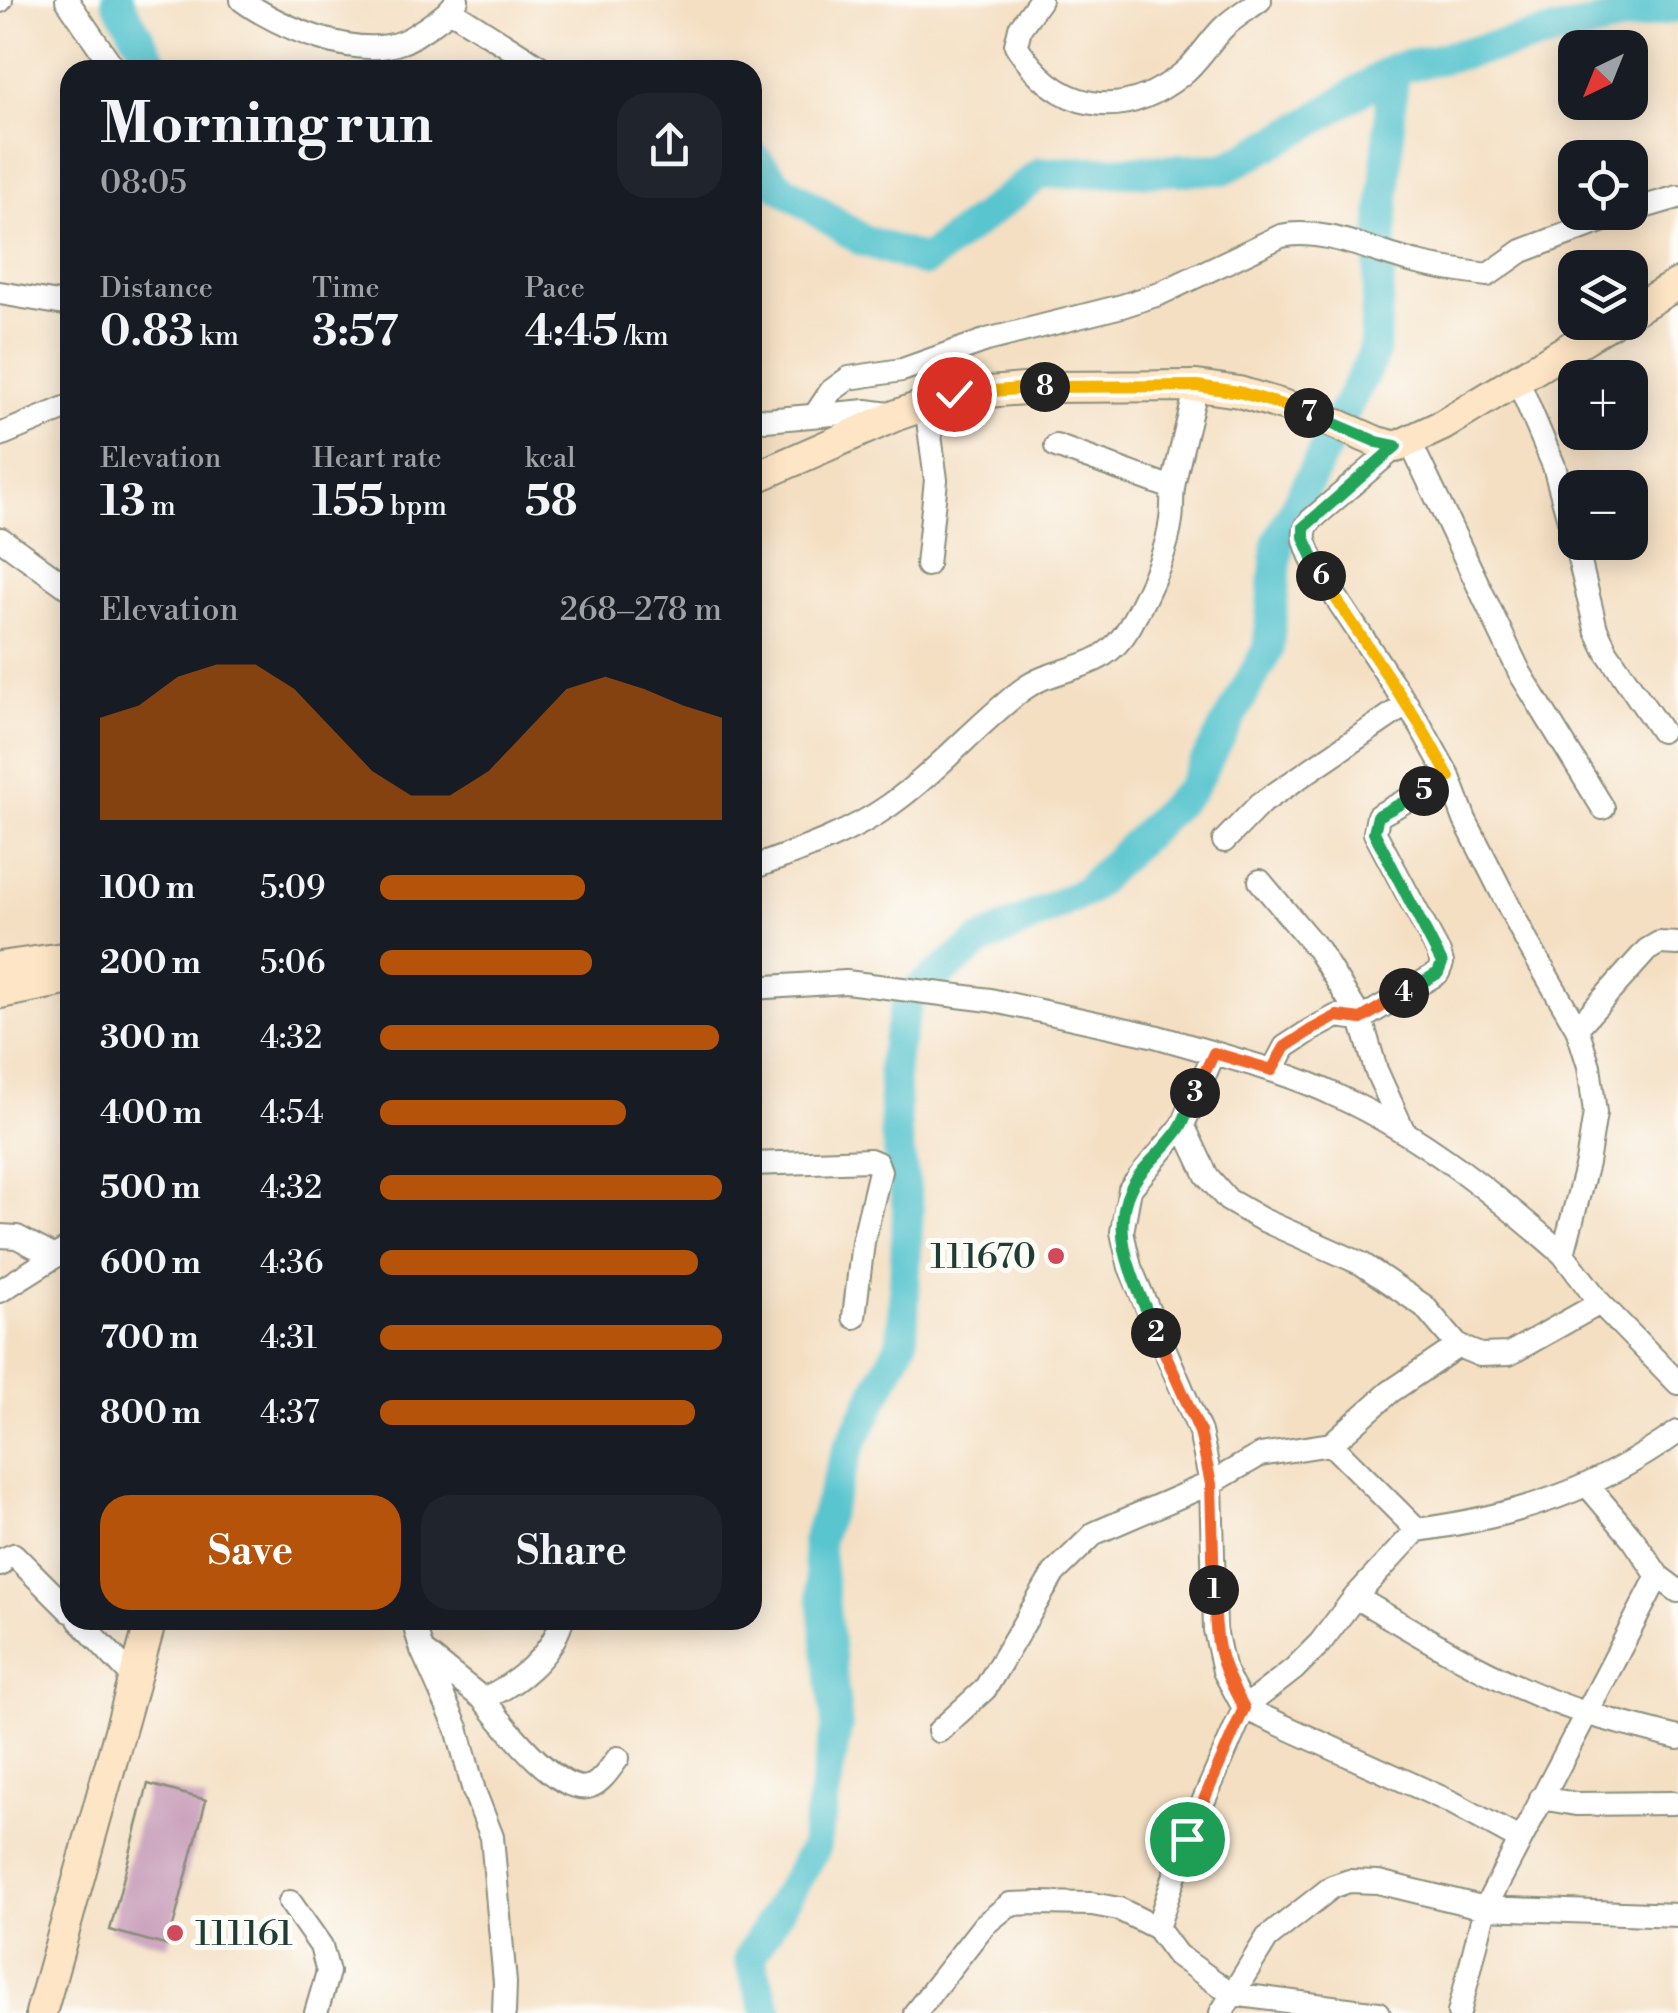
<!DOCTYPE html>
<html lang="en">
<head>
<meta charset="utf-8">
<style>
  :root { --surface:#171b24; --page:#20242c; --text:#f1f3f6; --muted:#9ea1a6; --accent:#b45309 }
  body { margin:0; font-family:"Libre Bodoni",serif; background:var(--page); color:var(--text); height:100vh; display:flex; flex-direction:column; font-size:38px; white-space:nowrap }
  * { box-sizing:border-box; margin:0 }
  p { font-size:32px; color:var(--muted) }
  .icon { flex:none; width:55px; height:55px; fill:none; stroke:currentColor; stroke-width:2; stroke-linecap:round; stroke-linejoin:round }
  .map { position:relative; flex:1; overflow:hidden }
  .side { position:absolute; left:60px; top:60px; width:702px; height:1570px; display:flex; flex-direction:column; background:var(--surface); border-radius:30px; box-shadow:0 5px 25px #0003 }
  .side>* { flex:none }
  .needle { width:65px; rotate:223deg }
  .buttons { position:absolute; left:1558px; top:30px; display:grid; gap:20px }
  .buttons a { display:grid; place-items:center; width:90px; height:90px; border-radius:20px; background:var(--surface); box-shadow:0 5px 25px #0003; font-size:50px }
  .pin { position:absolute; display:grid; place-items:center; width:85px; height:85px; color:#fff; margin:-42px; border:5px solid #fff; border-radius:50%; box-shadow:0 2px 10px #0007 }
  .km { position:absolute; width:50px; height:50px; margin:-25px; border-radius:50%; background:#222; color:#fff; font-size:28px; line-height:50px; text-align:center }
  .round { display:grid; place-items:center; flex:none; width:105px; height:105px; border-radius:30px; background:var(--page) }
  .overview { display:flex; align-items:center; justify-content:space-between; height:170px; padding:0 40px }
  h1 { font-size:55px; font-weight:700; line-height:75px }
  .figures { display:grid; grid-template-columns:repeat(3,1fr); gap:15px; height:170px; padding:10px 40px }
  .figures div { display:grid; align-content:center }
  .figures b { font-size:42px; font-weight:700 }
  .figures small { font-size:28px; font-weight:400 }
  .figures p { font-size:28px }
  .chart { height:280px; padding:20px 40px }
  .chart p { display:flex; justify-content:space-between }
  .chart svg { width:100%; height:180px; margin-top:10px; fill:var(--accent); opacity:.7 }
  .cta { display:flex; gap:20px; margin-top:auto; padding:20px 40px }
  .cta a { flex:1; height:115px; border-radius:30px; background:var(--accent); color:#fff; font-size:40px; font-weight:700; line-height:115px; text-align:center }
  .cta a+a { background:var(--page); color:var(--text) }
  ul { padding:0 40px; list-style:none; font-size:32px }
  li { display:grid; grid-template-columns:160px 120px 1fr; align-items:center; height:75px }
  li i { height:25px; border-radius:12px; background:var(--accent) }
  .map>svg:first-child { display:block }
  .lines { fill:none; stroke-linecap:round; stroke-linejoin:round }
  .river { stroke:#58c5cf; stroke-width:32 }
  .building { fill:#c69bb8 }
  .street-casing { stroke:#8a8e7c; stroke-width:26 }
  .secondary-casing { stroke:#8a8e7c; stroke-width:34 }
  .street { stroke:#fff; stroke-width:22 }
  .secondary { stroke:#fee5c5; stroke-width:30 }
  .split-1-casing { stroke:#fff; stroke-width:20 }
  .split-2-casing { stroke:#fff; stroke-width:20 }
  .split-3-casing { stroke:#fff; stroke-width:20 }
  .split-4-casing { stroke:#fff; stroke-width:20 }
  .split-5-casing { stroke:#fff; stroke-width:20 }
  .split-6-casing { stroke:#fff; stroke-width:20 }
  .split-7-casing { stroke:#fff; stroke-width:20 }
  .split-8-casing { stroke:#fff; stroke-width:20 }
  .split-9-casing { stroke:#fff; stroke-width:20 }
  .split-1 { stroke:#f0652b; stroke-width:12 }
  .split-2 { stroke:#f0652b; stroke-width:12 }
  .split-3 { stroke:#22a559; stroke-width:12 }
  .split-4 { stroke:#f0652b; stroke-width:12 }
  .split-5 { stroke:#22a559; stroke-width:12 }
  .split-6 { stroke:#f5b400; stroke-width:12 }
  .split-7 { stroke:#22a559; stroke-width:12 }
  .split-8 { stroke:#f5b400; stroke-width:12 }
  .split-9 { stroke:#f5b400; stroke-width:12 }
  .poi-dot { fill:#d1495b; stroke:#fdfcf7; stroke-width:4 }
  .labels { text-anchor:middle; stroke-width:10; stroke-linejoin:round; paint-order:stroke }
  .poi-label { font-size:35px; fill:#1f3d34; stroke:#fdfcf7; text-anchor:end }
</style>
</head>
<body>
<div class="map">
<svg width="1678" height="2013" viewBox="0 0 1678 2013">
  <rect width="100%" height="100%" fill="#fdfcf7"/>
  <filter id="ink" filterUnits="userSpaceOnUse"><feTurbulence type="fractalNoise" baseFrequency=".01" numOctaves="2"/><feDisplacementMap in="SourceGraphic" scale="20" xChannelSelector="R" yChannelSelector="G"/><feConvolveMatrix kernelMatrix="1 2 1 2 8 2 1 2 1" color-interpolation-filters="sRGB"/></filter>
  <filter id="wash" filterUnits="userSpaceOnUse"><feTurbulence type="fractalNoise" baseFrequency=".0048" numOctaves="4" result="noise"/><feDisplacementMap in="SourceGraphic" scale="40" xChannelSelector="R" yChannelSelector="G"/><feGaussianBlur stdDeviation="2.25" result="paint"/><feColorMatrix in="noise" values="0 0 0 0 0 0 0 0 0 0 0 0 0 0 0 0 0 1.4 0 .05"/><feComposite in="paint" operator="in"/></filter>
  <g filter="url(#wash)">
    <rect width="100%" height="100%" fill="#f4dfc3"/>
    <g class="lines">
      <path class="river" d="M 117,0 L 157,70
        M 752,155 L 778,185 L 862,240 L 925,261 L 1041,173 L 1224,169 L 1306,125 L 1393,69 L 1678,6
        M 768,2013 L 749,1958 L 814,1850 L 837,1725 L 817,1542 L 847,1452 L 902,1342 L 908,1208 L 896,1134 L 893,1063 L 908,998 L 980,942 L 1086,891 L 1191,789 L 1268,649 L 1278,541 L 1374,353 L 1393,69"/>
    </g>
    <g id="blocks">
      <path class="building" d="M 148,1784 L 206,1800 L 168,1946 L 110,1930 Z"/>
    </g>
  </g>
  <g filter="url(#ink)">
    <use href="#blocks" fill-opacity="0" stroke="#8a8e7c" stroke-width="2.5"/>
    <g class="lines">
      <defs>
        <path id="street" d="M 67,0 L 115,70
          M 242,0 C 278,27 357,60 402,42 C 411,39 421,31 429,26 C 440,18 450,12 457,0
          M 1040,0 L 1020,28 L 1016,45 C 1056,111 1120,123 1181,75 C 1198,62 1208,43 1223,28 C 1233,18 1248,9 1260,0
          M 0,1 L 1,0
          M 450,10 L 545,70
          M 1630,211 L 1678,197
          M 0,293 L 70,305
          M 1518,381 L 1554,466 L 1575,542
          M 926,405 L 936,480 L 927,565
          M 815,415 L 831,391 L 849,378 L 902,370 L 987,340 L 1122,306 L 1159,294 L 1281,236 C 1322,226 1378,254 1418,263 C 1442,269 1465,272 1488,275 L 1522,251 L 1625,212
          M 752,418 L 766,420 L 866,411 L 897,415
          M 0,435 L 70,406
          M 1410,442 L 1520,673 L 1603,808
          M 1056,446 L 1172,488
          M 1396,447 L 1311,520 C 1298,534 1308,548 1314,564 L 1420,725 L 1449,777 L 1465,820 L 1527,942 L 1577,1028 L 1589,1066 L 1595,1113 L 1587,1163 L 1563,1254 L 1600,1303 L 1678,1383
          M 1,539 L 70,589
          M 1575,542 L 1596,629 L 1607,652 L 1661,731
          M 1224,841 L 1260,804 L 1407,704
          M 752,868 C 799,851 849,834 890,805 C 938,771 976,725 1022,690 C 1060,662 1101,676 1130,626 C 1147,595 1167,555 1171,520 C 1173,507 1171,494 1174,482 C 1181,450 1189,418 1197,386
          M 1260,881 L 1318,950 L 1361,1019 L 1376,1070 L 1403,1130
          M 752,988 L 846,982 L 990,1000 L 1151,1035 L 1214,1053
          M 1577,1028 L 1647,950 L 1659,943 L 1678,944
          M 1273,1070 L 1285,1047 L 1311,1030 L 1337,1016 L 1361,1019 L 1438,973 L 1442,963 L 1439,953 L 1375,833 L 1378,816 L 1449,777
          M 1183,1125 L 1207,1176 L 1228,1200 L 1261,1219 L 1362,1264 L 1424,1306 L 1458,1346 L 1480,1355 L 1509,1354 L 1600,1303
          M 752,1164 L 870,1160 L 877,1163 L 880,1171 L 863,1242 L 854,1317
          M 0,1236 L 17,1237 L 53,1256
          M 0,1291 L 70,1247
          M 1331,1444 L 1417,1530 C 1518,1516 1595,1491 1678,1432
          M 1589,1487 L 1633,1539 L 1658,1576 L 1678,1591
          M 1417,1530 L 1355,1597 L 1320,1643 L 1294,1669 L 1244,1708 L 1224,1671 L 1215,1630 L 1211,1483 L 1200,1432 L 1130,1267 L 1122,1232 L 1130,1189 L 1183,1125 L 1214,1053 C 1256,1065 1298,1077 1337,1096 C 1422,1135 1493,1193 1563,1254
          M 0,1565 L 4,1559 L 14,1555 L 70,1611
          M 1355,1597 C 1429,1640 1506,1689 1589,1714 C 1618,1723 1648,1730 1678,1738
          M 79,1620 L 135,1679
          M 419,1620 L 416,1631 L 422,1650 L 457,1728 L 474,1791 L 492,1837 L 505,1983 L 504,2013
          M 424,1652 L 483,1699 C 517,1684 551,1657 562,1620
          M 483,1699 C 500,1720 560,1799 591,1786 C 602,1782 611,1767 618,1758
          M 939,1731 L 985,1689 L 1054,1573 L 1095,1533 L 1211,1483 L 1260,1455 L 1331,1444 L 1390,1392 L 1458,1346
          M 1541,1798 L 1576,1804 L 1673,1803
          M 290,1902 L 321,1946 L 328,1972 L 316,2013
          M 1157,1928 L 1187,1839 L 1244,1708 L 1451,1802 L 1519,1839
          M 915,2013 L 984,1925 L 1010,1904 L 1038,1903 L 1092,1904 L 1119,1909 L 1157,1928 L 1177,1955 L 1232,1994 L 1379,2013
          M 1221,2013 L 1267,1938 L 1332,1887 L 1349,1881 L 1378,1882 L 1485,1908 L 1678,1915
          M 1459,2013 L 1485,1908 L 1658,1576"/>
        <path id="secondary" d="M 1630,312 L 1678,284
          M 752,479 L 897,415 L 954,395 L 1047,387 L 1197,386 L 1239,392 L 1316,415 L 1377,442 L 1396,447 L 1443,425 L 1612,322
          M 0,967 L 70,957
          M 0,993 L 70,979
          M 41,2013 L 151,1620"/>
      </defs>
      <use href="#street" class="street-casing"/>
      <use href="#secondary" class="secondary-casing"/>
      <use href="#street" class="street"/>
      <use href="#secondary" class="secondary"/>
    </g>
  </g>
  <g class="lines" filter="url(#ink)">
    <defs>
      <path id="split-1" d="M 1187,1839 L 1244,1708 C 1218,1662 1215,1642 1214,1590"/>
      <path id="split-2" d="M 1156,1333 L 1200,1432 L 1211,1484 L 1214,1590"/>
      <path id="split-3" d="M 1156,1333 C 1139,1290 1108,1237 1130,1190 C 1140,1168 1165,1150 1179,1129 C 1186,1119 1189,1105 1195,1093"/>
      <path id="split-4" d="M 1195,1093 L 1214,1053 L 1272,1070 L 1285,1047 L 1311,1030 L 1337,1016 L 1361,1019 L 1404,993"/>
      <path id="split-5" d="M 1404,993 L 1438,973 L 1442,963 L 1374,832 L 1378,816 L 1424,791"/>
      <path id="split-6" d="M 1321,576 L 1420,725 L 1449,777 L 1424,791"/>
      <path id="split-7" d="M 1309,413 L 1377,442 L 1396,446 L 1304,527 L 1304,537 L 1321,576"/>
      <path id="split-8" d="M 1045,387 L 1197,386 L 1239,392 L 1309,413"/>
      <path id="split-9" d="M 954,394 L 1045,387"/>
    </defs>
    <use href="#split-1" class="split-1-casing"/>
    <use href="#split-2" class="split-2-casing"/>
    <use href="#split-3" class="split-3-casing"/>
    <use href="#split-4" class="split-4-casing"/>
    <use href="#split-5" class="split-5-casing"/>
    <use href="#split-6" class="split-6-casing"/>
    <use href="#split-7" class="split-7-casing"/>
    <use href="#split-8" class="split-8-casing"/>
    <use href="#split-9" class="split-9-casing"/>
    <use href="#split-1" class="split-1"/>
    <use href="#split-2" class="split-2"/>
    <use href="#split-3" class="split-3"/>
    <use href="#split-4" class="split-4"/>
    <use href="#split-5" class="split-5"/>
    <use href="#split-6" class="split-6"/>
    <use href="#split-7" class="split-7"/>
    <use href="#split-8" class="split-8"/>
    <use href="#split-9" class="split-9"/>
  </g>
  <g class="poi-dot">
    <circle cx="1056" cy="1256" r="10"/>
    <circle cx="175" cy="1933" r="10"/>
  </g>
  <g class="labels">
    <g class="poi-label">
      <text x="1036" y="1268">111670</text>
      <text x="195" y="1945" text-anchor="start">111161</text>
    </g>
  </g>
</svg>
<div class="buttons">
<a><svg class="needle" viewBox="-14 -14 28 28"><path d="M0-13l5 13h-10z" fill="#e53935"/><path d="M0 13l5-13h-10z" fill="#9ea1a6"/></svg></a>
<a><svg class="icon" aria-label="locate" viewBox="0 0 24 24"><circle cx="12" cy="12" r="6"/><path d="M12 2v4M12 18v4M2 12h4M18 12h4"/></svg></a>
<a><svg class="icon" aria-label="layers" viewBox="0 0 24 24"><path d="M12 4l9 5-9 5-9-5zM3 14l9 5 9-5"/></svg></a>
<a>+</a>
<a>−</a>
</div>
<div class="pin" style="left:1187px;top:1839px;background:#1e9e55"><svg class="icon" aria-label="arrive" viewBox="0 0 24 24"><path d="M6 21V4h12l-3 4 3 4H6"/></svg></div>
<div class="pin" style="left:954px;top:394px;background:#d93025"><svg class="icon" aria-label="check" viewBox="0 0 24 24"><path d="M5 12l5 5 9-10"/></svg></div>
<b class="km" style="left:1214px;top:1590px">1</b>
<b class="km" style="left:1156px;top:1333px">2</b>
<b class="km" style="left:1195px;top:1093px">3</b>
<b class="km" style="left:1404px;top:993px">4</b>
<b class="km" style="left:1424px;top:791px">5</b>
<b class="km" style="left:1321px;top:576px">6</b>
<b class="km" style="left:1309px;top:413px">7</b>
<b class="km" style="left:1045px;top:387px">8</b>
<section class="side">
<div class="overview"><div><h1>Morning run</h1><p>08:05</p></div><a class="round"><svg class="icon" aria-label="share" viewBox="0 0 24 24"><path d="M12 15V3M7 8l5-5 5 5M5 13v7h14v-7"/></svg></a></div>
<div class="figures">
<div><p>Distance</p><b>0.83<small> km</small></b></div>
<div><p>Time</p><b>3:57</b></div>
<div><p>Pace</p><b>4:45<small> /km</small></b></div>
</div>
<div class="figures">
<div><p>Elevation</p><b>13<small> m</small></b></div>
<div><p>Heart rate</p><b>155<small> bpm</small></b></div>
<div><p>kcal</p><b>58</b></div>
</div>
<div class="chart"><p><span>Elevation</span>268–278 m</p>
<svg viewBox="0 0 160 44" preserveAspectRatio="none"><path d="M0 44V19L10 16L20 9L30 6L40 6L50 12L60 22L70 32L80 38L90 38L100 32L110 22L120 12L130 9L140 12L150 16L160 19V44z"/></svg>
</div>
<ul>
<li><b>100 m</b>5:09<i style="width:60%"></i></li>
<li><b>200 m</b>5:06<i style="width:62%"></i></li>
<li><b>300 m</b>4:32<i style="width:99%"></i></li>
<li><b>400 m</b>4:54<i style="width:72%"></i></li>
<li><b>500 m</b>4:32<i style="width:100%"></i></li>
<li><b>600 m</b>4:36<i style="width:93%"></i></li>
<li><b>700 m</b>4:31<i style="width:100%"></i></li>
<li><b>800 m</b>4:37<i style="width:92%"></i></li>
</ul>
<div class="cta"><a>Save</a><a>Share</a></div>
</section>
</div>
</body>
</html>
